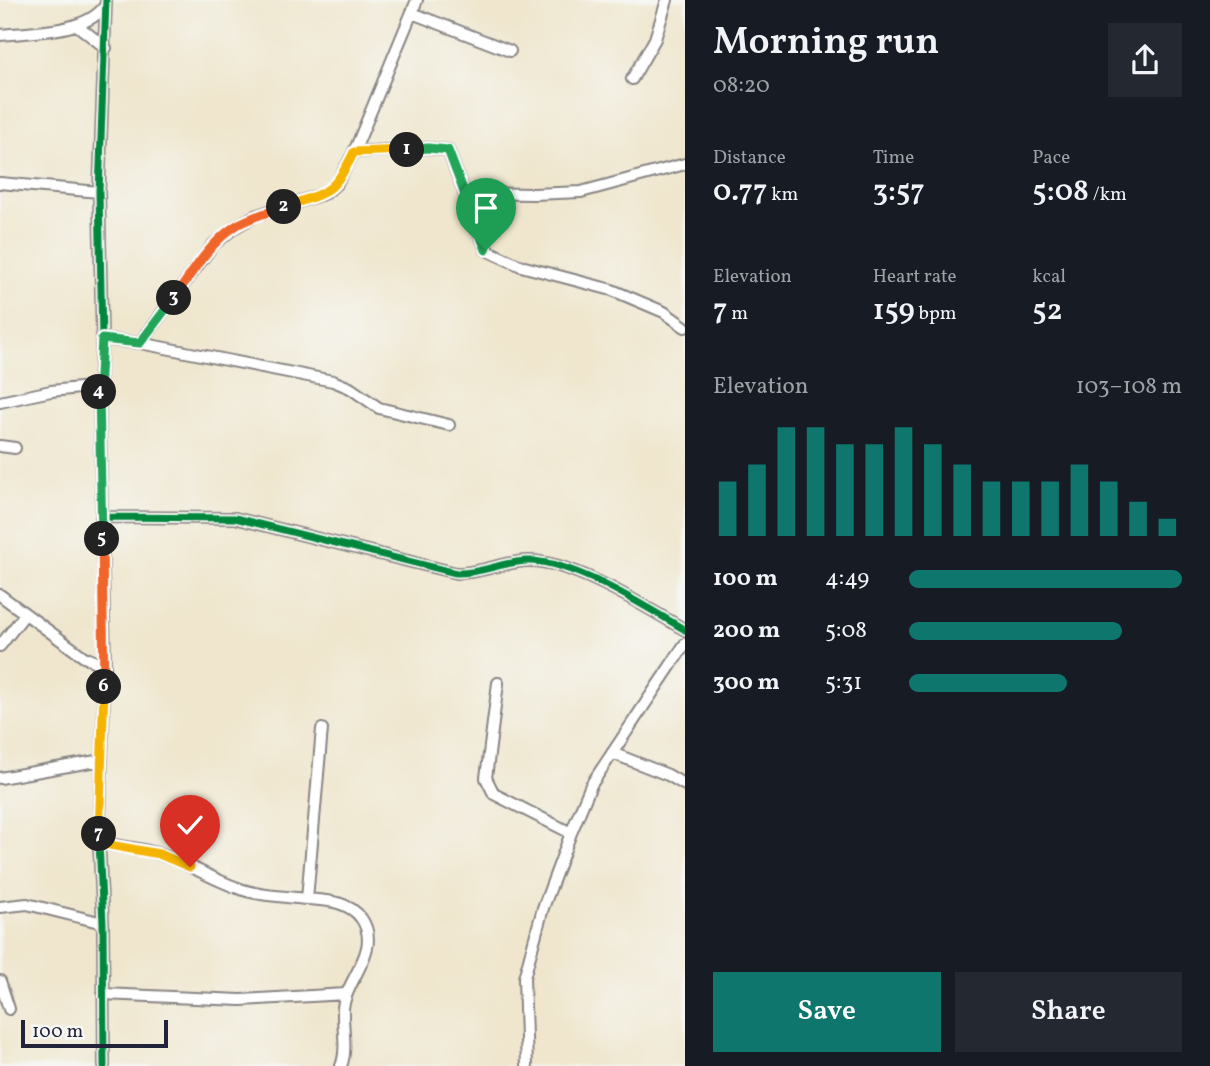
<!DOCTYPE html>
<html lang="en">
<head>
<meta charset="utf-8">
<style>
  :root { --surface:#171b24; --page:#242831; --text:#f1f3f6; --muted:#9ea1a6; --accent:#0f766e }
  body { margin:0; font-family:Vollkorn,serif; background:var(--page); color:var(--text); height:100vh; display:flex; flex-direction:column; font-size:26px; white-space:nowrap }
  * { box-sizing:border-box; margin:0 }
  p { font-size:23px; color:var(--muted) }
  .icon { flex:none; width:38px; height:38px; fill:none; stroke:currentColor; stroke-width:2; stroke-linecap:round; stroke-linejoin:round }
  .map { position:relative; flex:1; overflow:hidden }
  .sheet { display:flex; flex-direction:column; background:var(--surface); width:525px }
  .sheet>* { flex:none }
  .scale { position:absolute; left:21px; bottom:18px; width:147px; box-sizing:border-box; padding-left:7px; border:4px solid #22223b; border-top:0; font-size:19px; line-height:24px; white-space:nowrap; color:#22223b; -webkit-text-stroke:5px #f6f6f2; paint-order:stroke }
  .pin { position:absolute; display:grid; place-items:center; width:60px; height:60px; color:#fff; margin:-72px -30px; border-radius:50% 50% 50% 0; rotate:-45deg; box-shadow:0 0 7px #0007 }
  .pin .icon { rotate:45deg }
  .km { position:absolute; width:35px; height:35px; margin:-18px; border-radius:50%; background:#222; color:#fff; font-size:19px; line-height:35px; text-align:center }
  .round { display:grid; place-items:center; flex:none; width:74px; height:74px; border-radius:0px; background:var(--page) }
  .head { display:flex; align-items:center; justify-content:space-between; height:119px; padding:0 28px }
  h1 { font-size:38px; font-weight:600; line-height:52px }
  .figures { display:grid; grid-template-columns:repeat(3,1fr); gap:10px; height:119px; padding:7px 28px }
  .figures div { display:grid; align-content:center }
  .figures b { font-size:30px; font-weight:600 }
  .figures small { font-size:19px; font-weight:400 }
  .figures p { font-size:19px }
  .chart { height:196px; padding:14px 28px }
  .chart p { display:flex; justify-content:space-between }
  .chart svg { width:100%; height:126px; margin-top:7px; stroke:var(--accent); stroke-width:6 }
  .action { display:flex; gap:14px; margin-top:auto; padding:14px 28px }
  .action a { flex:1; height:80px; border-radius:0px; background:var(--accent); color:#fff; font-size:28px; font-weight:600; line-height:80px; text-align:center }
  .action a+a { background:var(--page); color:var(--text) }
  ul { padding:0 28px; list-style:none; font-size:23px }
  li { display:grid; grid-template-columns:112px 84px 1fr; align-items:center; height:52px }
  li i { height:18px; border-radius:9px; background:var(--accent) }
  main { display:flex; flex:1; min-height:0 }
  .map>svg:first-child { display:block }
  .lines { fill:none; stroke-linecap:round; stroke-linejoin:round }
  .street-casing { stroke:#888484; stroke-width:14 }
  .street { stroke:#fff; stroke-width:10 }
  .cycleway-casing { stroke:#f6f6f2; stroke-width:11 }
  .cycleway { stroke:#00873e; stroke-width:7 }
  .split-1-casing { stroke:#fff; stroke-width:14 }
  .split-2-casing { stroke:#fff; stroke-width:14 }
  .split-3-casing { stroke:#fff; stroke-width:14 }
  .split-4-casing { stroke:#fff; stroke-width:14 }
  .split-5-casing { stroke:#fff; stroke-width:14 }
  .split-6-casing { stroke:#fff; stroke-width:14 }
  .split-7-casing { stroke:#fff; stroke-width:14 }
  .split-8-casing { stroke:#fff; stroke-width:14 }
  .split-1 { stroke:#22a559; stroke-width:9 }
  .split-2 { stroke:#f5b400; stroke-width:9 }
  .split-3 { stroke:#f0652b; stroke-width:9 }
  .split-4 { stroke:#22a559; stroke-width:9 }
  .split-5 { stroke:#22a559; stroke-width:9 }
  .split-6 { stroke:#f0652b; stroke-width:9 }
  .split-7 { stroke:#f5b400; stroke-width:9 }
  .split-8 { stroke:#f5b400; stroke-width:9 }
</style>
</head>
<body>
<main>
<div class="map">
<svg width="685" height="1066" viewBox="0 0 685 1066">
  <rect width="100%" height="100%" fill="#f6f6f2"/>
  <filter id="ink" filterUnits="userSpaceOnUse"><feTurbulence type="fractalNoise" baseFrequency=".0143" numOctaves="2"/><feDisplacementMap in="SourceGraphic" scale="14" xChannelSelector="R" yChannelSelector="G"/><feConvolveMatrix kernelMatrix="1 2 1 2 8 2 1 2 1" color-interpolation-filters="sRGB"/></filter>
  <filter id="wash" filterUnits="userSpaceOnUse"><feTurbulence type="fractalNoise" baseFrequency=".00686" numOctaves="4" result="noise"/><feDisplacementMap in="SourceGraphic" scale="28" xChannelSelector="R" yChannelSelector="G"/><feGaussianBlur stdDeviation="1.57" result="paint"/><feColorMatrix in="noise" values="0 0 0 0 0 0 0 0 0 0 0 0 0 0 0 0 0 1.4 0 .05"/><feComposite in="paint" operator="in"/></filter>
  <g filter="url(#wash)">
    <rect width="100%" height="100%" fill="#efe6cd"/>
  </g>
  <g filter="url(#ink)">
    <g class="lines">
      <defs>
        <path id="street" d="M 412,13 L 510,51
          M 78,26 L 106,48
          M 0,35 C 30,32 89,33 106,4
          M 632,79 L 655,39 L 667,0
          M 354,152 L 428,148 L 448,150 L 486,250 L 521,266 L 612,290 L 664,312 L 685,327
          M 0,183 L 99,192
          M 465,193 L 534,194 L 581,192 L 685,164
          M 102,339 L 140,343 L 213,245 L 235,227 L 255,216 L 326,193 L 337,183 L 354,152 L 417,0
          M 140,343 L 333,381 L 350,388 L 379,408 L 449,425
          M 0,402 L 51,391 L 99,386
          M 0,446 L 15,448
          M 101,517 L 235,518 L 456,573 C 481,574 504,561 529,561 C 574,561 646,607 685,630
          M 0,595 L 84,657 L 105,666
          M 0,646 L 25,614
          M 498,683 L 486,778 L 494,794 L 571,833
          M 612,753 L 668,775 L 685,785
          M 0,778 L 102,760
          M 99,843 C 119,846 142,848 162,855 C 187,863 210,878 235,887 C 254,895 276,896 297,898 C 319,901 346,898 361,918 C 383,949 346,979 343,1008 C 342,1027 348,1049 341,1066
          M 307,899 L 322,729
          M 0,907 L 27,904 L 103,923
          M 0,981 L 9,1009
          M 103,994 L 241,1000 L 346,994
          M 104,1066 L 103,923 L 99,843 L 105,666 L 99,386 L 102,339 L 99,192 L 106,0
          M 527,1066 L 524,978 L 543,908 L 571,833 L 591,785 L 685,644"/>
      </defs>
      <use href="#street" class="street-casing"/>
      <use href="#street" class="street"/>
      <defs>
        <path id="cycleway" d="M 101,517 L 235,518 L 456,573 C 481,574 504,561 529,561 C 574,561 646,607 685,630
          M 104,1066 L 103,923 L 99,843 L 105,666 L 99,386 L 102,339 L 99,192 L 106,0"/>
      </defs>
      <use href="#cycleway" class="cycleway-casing"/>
      <use href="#cycleway" class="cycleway"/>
    </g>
  </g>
  <g class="lines" filter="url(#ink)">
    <defs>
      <path id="split-1" d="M 407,150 L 428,148 L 448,150 L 486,250"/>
      <path id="split-2" d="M 284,207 C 327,192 333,195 354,152 L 407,150"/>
      <path id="split-3" d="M 174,298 C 192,273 208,245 234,227 C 249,217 267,213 284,207"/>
      <path id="split-4" d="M 99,392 L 102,339 L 140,343 L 174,298"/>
      <path id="split-5" d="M 99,392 L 102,539"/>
      <path id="split-6" d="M 102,539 L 104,687"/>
      <path id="split-7" d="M 99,834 L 104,687"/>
      <path id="split-8" d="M 99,834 L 99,843 L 159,854 L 190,867"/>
    </defs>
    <use href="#split-1" class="split-1-casing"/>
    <use href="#split-2" class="split-2-casing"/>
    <use href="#split-3" class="split-3-casing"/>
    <use href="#split-4" class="split-4-casing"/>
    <use href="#split-5" class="split-5-casing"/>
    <use href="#split-6" class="split-6-casing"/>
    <use href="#split-7" class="split-7-casing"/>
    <use href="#split-8" class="split-8-casing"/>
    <use href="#split-1" class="split-1"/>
    <use href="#split-2" class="split-2"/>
    <use href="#split-3" class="split-3"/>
    <use href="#split-4" class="split-4"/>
    <use href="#split-5" class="split-5"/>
    <use href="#split-6" class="split-6"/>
    <use href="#split-7" class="split-7"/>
    <use href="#split-8" class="split-8"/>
  </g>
</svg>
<div class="scale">100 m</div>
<div class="pin" style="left:486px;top:250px;background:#1e9e55"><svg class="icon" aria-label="arrive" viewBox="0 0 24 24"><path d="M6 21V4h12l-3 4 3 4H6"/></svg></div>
<div class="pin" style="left:190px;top:867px;background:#d93025"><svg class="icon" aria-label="check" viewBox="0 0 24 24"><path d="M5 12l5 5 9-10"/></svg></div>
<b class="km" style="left:407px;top:150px">1</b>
<b class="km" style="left:284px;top:207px">2</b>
<b class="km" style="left:174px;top:298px">3</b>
<b class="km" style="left:99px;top:392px">4</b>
<b class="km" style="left:102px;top:539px">5</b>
<b class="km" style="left:104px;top:687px">6</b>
<b class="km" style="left:99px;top:834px">7</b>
</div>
<section class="sheet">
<div class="head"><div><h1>Morning run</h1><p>08:20</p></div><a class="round"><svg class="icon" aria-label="share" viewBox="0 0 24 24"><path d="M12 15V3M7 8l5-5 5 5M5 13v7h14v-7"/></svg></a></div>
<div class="figures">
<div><p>Distance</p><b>0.77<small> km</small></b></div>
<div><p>Time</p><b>3:57</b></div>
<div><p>Pace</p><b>5:08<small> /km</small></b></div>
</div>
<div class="figures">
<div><p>Elevation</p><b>7<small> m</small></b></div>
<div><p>Heart rate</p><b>159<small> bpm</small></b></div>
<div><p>kcal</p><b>52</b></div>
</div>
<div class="chart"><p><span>Elevation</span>103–108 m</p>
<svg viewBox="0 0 160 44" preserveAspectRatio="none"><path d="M5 44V25M15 44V19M25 44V6M35 44V6M45 44V12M55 44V12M65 44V6M75 44V12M85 44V19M95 44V25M105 44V25M115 44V25M125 44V19M135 44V25M145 44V32M155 44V38"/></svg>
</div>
<ul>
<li><b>100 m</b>4:49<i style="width:100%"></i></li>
<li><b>200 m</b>5:08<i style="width:78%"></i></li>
<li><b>300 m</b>5:31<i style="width:58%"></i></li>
</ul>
<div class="action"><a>Save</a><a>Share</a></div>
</section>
</main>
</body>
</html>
